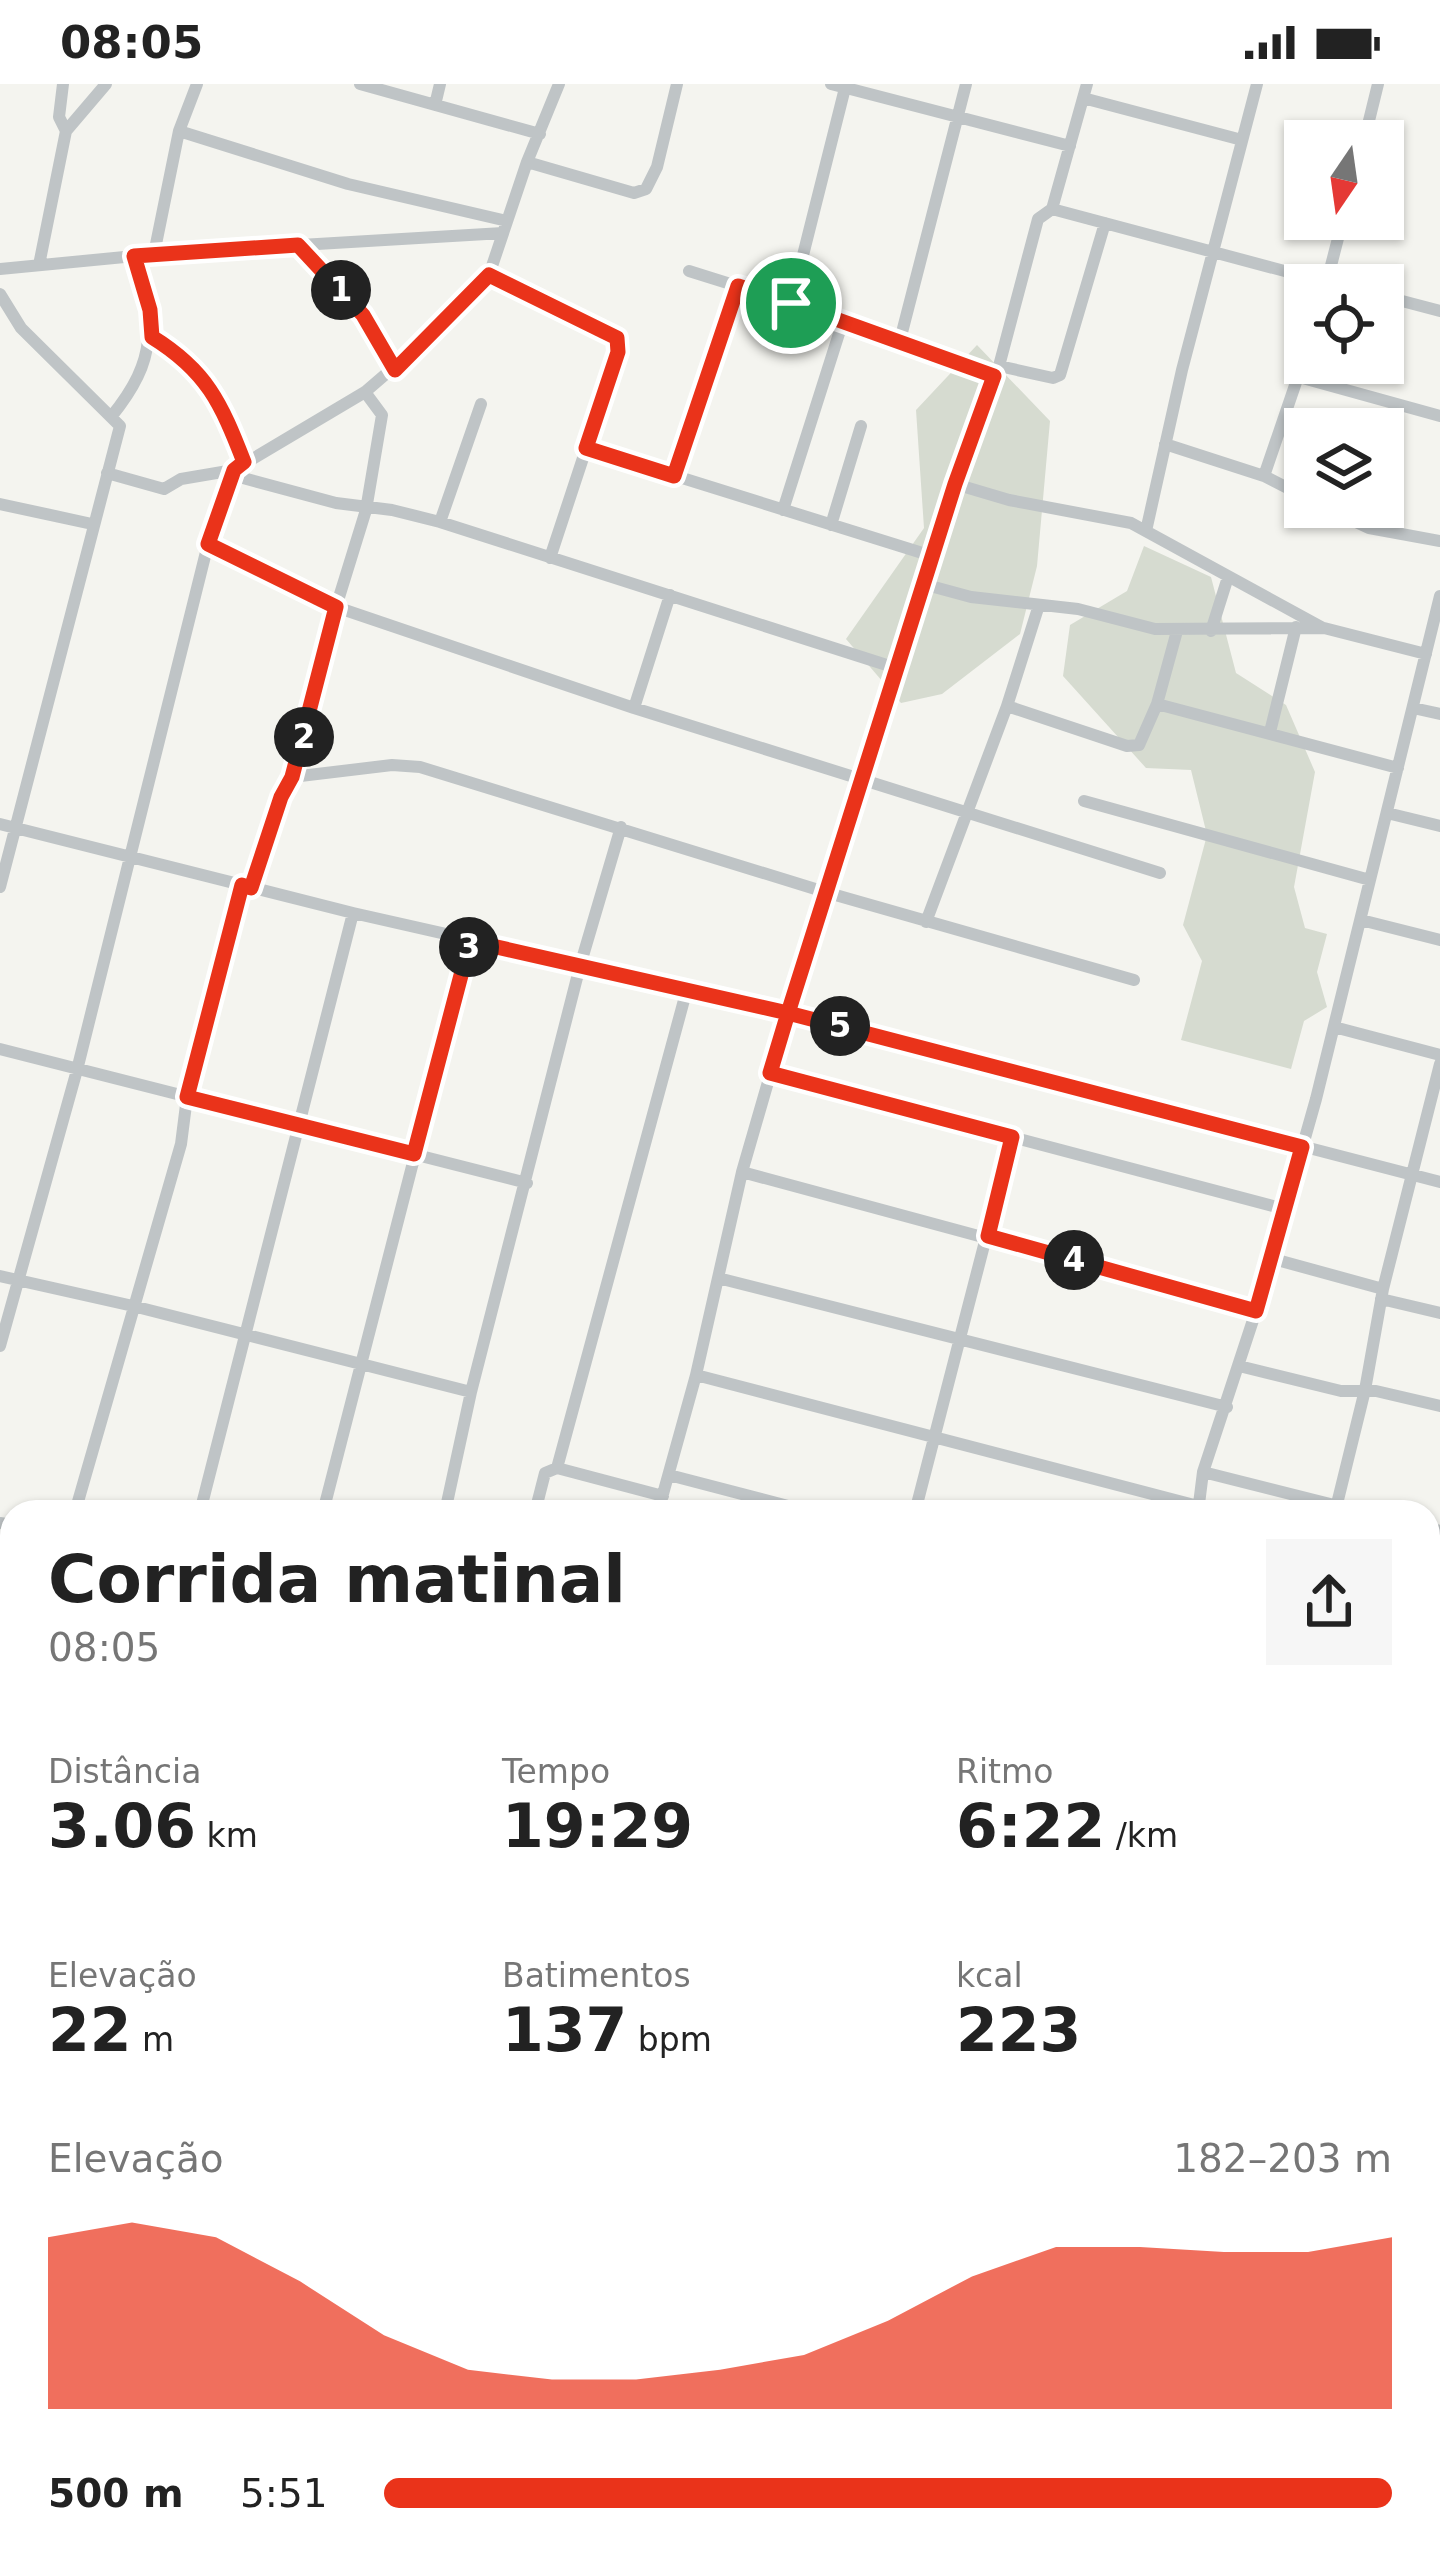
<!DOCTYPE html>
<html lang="pt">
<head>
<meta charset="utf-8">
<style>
  :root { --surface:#fff; --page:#f6f6f6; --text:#222; --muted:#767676; --accent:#ea331a }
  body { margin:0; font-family:"DejaVu Sans",sans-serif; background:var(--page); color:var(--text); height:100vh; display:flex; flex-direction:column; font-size:45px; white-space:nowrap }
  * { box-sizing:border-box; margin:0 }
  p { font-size:39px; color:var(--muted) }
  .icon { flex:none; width:66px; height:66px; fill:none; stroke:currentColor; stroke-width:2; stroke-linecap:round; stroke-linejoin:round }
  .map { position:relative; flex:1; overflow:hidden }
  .details { position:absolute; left:0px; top:1416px; width:1440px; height:1065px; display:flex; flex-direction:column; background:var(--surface); border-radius:36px 36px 0 0; box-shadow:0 3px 9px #0004 }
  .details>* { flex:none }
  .needle { width:78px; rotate:193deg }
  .tools { position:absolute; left:1284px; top:36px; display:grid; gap:24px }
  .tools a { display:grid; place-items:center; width:120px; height:120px; border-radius:0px; background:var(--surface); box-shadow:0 3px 9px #0004; font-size:60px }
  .pin { position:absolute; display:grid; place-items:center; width:102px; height:102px; color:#fff; margin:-51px; border:6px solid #fff; border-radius:50%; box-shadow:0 3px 12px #0007 }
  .km { position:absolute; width:60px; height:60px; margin:-30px; border-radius:50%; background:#222; color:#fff; font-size:33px; line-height:60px; text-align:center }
  .round { display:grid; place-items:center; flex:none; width:126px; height:126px; border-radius:0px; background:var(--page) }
  .headline { display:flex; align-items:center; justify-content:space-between; height:204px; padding:0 48px }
  h1 { font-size:66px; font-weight:700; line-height:90px }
  .stats { display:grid; grid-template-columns:repeat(3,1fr); gap:18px; height:204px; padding:12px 48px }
  .stats div { display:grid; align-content:center }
  .stats b { font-size:60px; font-weight:700 }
  .stats small { font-size:33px; font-weight:400 }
  .stats p { font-size:33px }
  .chart { height:336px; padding:24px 48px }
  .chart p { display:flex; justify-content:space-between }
  .chart svg { width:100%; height:216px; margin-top:12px; fill:var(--accent); opacity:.7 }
  ul { padding:0 48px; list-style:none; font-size:39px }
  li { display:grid; grid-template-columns:192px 144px 1fr; align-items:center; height:90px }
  li i { height:30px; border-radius:15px; background:var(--accent) }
  .status { display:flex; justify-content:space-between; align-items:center; height:84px; padding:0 60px; background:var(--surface); direction:ltr }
  .status svg { height:33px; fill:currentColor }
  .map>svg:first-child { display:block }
  .green { fill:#d6dbd0 }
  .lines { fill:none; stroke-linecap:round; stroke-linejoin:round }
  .minor { stroke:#bfc4c6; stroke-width:12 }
  .route-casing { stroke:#fff; stroke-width:24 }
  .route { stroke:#ea331a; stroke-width:15 }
</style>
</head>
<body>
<div class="status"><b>08:05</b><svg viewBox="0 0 49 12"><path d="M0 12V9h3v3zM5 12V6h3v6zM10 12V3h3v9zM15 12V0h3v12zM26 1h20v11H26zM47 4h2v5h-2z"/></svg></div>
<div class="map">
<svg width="1440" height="2479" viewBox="0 0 1440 2479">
  <rect width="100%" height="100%" fill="#f4f4ef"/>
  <path class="green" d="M 977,261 L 1050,337 L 1037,482 L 1020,550 L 942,610 L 901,619 L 846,555 L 924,444 L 916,326 Z
    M 1144,462 L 1211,493 L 1236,589 L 1286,621 L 1315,688 L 1294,803 L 1305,844 L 1327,850 L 1317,888 L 1327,923 L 1304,937 L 1291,985 L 1181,956 L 1202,877 L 1183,841 L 1207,751 L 1191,686 L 1146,684 L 1063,592 L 1070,541 L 1127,507 Z"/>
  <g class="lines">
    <path class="minor" d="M 63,0 L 59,33 L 66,47
      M 360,0 L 540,50
      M 831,0 L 1070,62
      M 1083,14 L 1242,56
      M 435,21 L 440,0
      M 179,47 L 348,100 L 507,137
      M 1364,57 L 1378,0
      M 527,78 L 634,109 L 646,105 L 657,83 L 677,0
      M 1052,125 L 1337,201
      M 298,161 L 357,222 L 395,286
      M 154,170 L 179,47 L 197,0
      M 39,181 L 66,47 L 106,0
      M 0,185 L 166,169 L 503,149
      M 689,187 L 791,219 L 995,292
      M 489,191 L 617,254 L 618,268 L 550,474
      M 1326,201 L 1343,135
      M 0,210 L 21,244 L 120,342 L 0,803
      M 1383,212 L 1440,227
      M 791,219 L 846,0
      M 152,253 C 209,289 220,316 244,378
      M 899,260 L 966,0
      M 999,282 L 1053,294 L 1060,291 L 1105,139
      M 1299,293 L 1440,332
      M 111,333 C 159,274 154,240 134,172
      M 1165,360 L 1264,392 L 1305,413
      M 586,364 L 932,472
      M 107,389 L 164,405 L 181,395 L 234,386 L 365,308 L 437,246 L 489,191 L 527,78 L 559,0
      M 232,391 L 336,419 L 392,426 L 440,438 L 896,584
      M 674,392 L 738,202
      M 1264,392 L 1305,272
      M 955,400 L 1009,416 L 1131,439 L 1323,544
      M 0,420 L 92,440
      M 1324,423 L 1369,444 L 1440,457
      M 783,426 L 843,237
      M 440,438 L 481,320
      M 831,441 L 861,342
      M 1146,447 L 1182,286 L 1257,0
      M 208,460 L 336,523 L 634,624 L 1160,789
      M 923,500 L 971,513 L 1078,525 L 1155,545 L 1324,544 L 1426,570
      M 1211,547 L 1228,493
      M 1157,620 L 1398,684
      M 1007,622 L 1127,662 L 1139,661 L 1157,620 L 1177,547
      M 634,624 L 670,511
      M 1413,624 L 1440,630
      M 1270,648 L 1296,543
      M 292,693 L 336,523 L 366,426 L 382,331 L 365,308
      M 1084,717 L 1370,796
      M 1387,729 L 1440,742
      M 0,740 L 353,829 L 738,916 L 1440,1098
      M 251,804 L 281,713 L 292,693 L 392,681 L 420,683 L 825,808 L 1134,896
      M 1361,836 L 1440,856
      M 926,838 L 1007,622 L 1039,521
      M 1334,943 L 1440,971
      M 0,965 L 527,1099
      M 770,989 L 1284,1125
      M 742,1088 L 1256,1227
      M 1270,1174 L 1383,1205
      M 0,1192 L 133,1222 L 471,1308
      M 718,1194 L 1227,1323
      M 1381,1215 L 1440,1229
      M 0,1262 L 77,986 L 208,460 L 234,386
      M 1239,1282 L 1341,1307 L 1376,1307 L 1440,1322
      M 696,1291 L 1198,1422
      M 557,1384 L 687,905
      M 1203,1388 L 1362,1428
      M 669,1391 L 811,1428
      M 75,1428 L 181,1060 L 187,1013 L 242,801
      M 200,1428 L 353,829
      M 323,1428 L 470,857
      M 445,1428 L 471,1308 L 580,882 L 621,743
      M 535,1428 L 545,1389 L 557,1384 L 663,1412
      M 658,1428 L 696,1291 L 742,1088 L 788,929 L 955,400 L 999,282 L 1038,135 L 1052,125 L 1087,0
      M 915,1428 L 1012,1053
      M 1198,1428 L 1203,1388 L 1256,1227 L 1316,1015 L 1440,512
      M 1335,1428 L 1365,1306 L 1383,1205 L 1440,980
      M 0,1439 L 12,1441
      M 1428,1444 L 1440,1447
      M 1428,1508 L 1440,1466
      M 1428,1559 L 1440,1562
      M 0,1573 L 12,1576
      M 0,1633 L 12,1584
      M 1428,1674 L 1440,1677
      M 0,1694 L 12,1697
      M 1428,1792 L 1440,1795
      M 0,1813 L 12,1816
      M 1428,1915 L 1440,1918
      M 0,1936 L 12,1939
      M 1428,2034 L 1440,2037
      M 0,2057 L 12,2060
      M 0,2166 L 12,2070
      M 0,2179 L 12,2183
      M 1428,2196 L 1440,2200
      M 0,2346 L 12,2351
      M 1428,2454 L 1440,2410
      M 595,2469 L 640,2479
      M 0,2477 L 4,2479
      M 27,2479 L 29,2469
      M 121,2479 L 124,2469
      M 246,2479 L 249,2469
      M 371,2479 L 374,2469
      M 503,2479 L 506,2469
      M 1249,2479 L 1255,2469
      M 1418,2479 L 1423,2469"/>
  </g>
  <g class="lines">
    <defs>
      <path id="route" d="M 791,219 L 738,202 L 674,392 L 586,364 L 618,268 L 617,254 L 489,191 L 395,286 L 363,231 L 298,161 L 134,172 L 150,226 L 152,253 C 207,287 221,319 244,378 L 234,386 L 208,460 L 336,523 L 292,693 L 281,713 L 251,804 L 242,801 L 187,1013 L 414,1070 L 470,857 L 788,929 L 770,989 L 1012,1053 L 988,1152 L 1256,1227 L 1302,1063 L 788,929 L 955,400 L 994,292 L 791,219"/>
    </defs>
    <use href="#route" class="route-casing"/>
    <use href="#route" class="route"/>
  </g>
</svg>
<div class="tools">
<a><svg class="needle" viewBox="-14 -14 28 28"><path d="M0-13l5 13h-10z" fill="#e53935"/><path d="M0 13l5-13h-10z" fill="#767676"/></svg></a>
<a><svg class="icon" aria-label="locate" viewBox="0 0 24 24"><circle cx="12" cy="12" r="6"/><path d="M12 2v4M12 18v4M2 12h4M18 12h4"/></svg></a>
<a><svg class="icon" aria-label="layers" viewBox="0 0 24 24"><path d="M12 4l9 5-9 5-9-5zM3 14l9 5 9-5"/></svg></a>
</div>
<div class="pin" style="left:791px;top:219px;background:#1e9e55"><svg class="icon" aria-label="arrive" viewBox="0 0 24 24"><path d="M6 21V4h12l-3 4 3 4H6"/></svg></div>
<b class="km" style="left:341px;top:206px">1</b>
<b class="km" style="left:304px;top:653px">2</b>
<b class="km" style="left:469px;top:863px">3</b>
<b class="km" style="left:1074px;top:1176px">4</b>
<b class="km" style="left:840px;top:942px">5</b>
<section class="details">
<div class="headline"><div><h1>Corrida matinal</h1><p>08:05</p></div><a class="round"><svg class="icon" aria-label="share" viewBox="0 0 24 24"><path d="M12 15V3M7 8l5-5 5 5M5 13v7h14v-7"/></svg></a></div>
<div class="stats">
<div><p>Distância</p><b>3.06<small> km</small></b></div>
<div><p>Tempo</p><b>19:29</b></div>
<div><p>Ritmo</p><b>6:22<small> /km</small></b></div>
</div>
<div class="stats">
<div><p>Elevação</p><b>22<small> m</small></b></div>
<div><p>Batimentos</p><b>137<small> bpm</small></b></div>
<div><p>kcal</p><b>223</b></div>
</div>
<div class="chart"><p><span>Elevação</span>182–203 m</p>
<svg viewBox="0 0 160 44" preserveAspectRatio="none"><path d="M0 44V9L10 6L20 9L30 18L40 29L50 36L60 38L70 38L80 36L90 33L100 26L110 17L120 11L130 11L140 12L150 12L160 9V44z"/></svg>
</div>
<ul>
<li><b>500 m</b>5:51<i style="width:100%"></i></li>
</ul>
</section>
</div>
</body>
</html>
